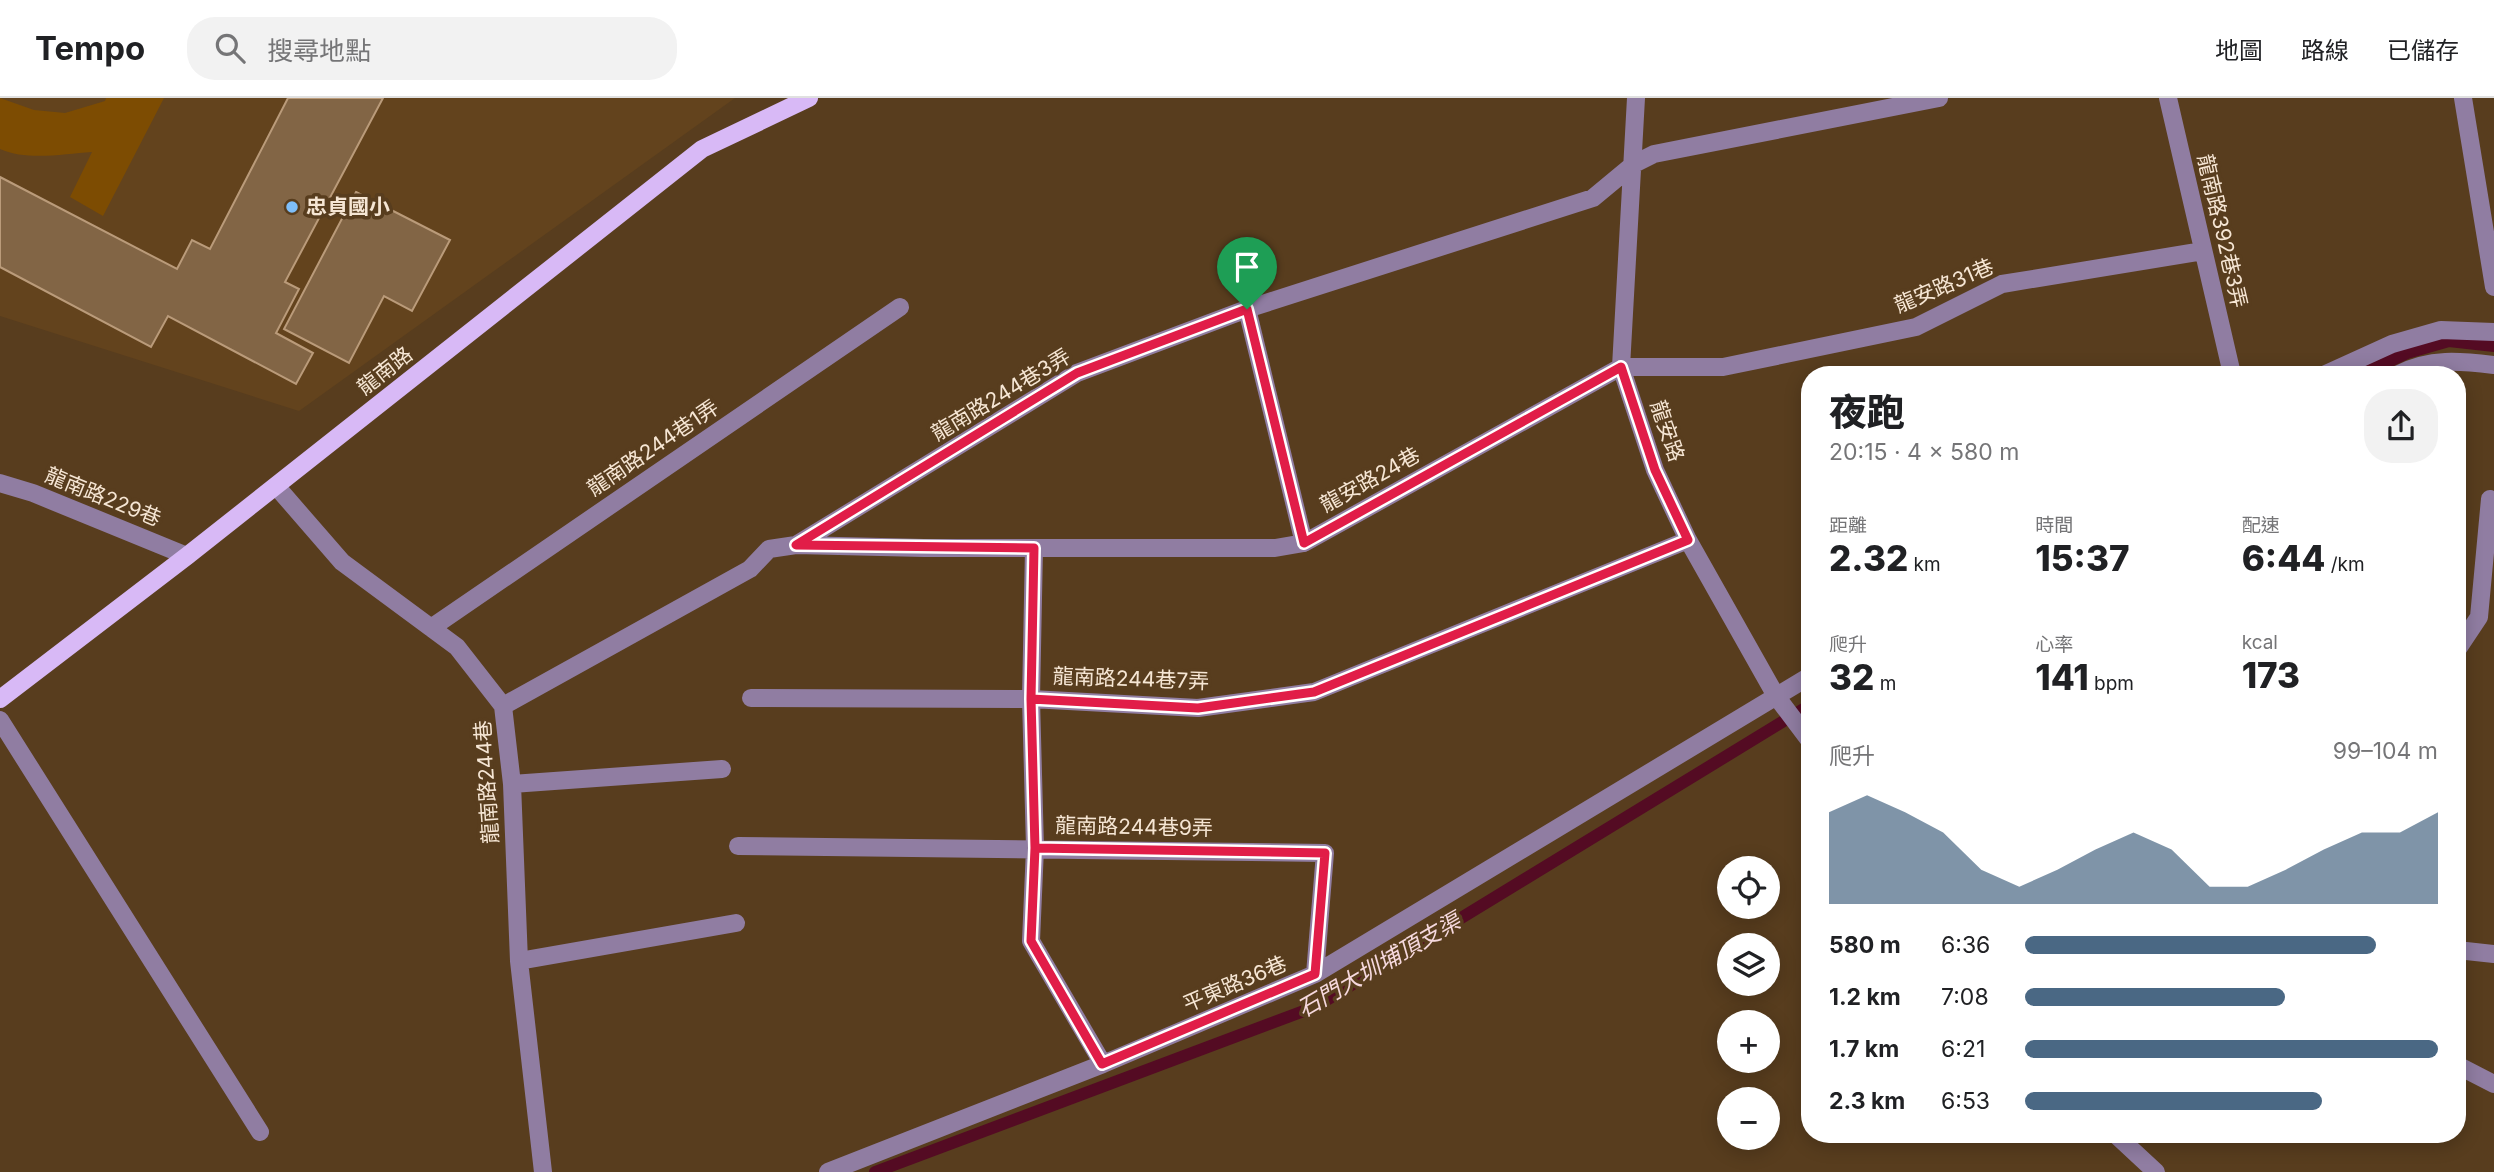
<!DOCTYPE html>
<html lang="zh-TW">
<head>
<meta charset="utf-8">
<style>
  :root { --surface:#fff; --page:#f2f2f2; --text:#202124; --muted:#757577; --line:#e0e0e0; --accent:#4a6884 }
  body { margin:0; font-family:Inter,"Noto Sans TC",sans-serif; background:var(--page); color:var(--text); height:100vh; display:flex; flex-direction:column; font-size:26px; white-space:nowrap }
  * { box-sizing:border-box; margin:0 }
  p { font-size:23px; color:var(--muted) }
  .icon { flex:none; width:38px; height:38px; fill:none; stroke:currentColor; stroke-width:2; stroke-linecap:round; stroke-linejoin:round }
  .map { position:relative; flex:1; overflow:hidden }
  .details { position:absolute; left:1801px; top:268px; width:665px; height:777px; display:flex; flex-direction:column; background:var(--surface); border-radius:28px; box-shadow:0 4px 18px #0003 }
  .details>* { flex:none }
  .controls { position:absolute; left:1717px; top:758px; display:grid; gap:14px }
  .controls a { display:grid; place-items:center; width:63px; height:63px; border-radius:50%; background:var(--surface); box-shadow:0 4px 18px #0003; font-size:35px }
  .pin { position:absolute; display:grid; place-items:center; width:60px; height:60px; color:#fff; margin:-72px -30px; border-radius:50% 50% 50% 0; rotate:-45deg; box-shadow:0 0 7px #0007 }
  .pin .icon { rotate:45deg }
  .round { display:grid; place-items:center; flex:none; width:74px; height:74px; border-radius:28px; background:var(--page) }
  .headline { display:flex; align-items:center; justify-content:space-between; height:119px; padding:0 28px }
  h1 { font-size:38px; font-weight:800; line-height:52px }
  .figures { display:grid; grid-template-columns:repeat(3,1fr); gap:10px; height:119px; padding:7px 28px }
  .figures div { display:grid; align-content:center }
  .figures b { font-size:35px; font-weight:800 }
  .figures small { font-size:19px; font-weight:400 }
  .figures p { font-size:19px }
  .chart { height:196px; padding:14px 28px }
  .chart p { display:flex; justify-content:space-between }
  .chart svg { width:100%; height:126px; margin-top:7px; fill:var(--accent); opacity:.7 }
  ul { padding:0 28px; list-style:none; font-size:23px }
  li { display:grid; grid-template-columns:112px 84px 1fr; align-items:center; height:52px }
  li i { height:18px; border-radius:9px; background:var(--accent) }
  header { display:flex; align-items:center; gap:42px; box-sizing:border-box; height:98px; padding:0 35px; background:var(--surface); border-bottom:2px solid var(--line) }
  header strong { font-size:33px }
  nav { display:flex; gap:38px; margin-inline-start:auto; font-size:24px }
  .search { width:490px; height:63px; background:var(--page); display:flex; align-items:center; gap:18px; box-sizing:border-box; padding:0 24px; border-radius:28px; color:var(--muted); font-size:26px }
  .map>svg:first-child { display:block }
  .built { fill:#63431d }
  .green { fill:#7d4c02 }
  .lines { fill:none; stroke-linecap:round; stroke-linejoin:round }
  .stream { stroke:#540b23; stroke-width:12 }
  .building { fill:#826545; stroke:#ba9b7a; stroke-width:2 }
  .minor { stroke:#907da2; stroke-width:18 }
  .major { stroke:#d8b9f6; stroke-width:18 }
  .route-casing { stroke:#fff; stroke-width:14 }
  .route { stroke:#e11d48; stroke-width:9 }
  .poi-dot { fill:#7ebef9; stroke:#583d1e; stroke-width:2.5 }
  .labels { text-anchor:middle; stroke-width:7; stroke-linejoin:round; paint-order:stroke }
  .poi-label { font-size:21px; font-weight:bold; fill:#f6e6d4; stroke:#583d1e; text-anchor:start }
  .street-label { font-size:21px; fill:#f6e6d4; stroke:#583d1e }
  .water-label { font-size:23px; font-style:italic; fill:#f6d9de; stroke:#583d1e }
</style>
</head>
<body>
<header>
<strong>Tempo</strong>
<div class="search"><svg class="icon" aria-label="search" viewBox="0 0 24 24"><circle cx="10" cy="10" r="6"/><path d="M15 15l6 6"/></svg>搜尋地點</div>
<nav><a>地圖</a><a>路線</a><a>已儲存</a></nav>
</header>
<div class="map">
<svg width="2494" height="1074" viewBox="0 0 2494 1074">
  <rect width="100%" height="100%" fill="#583d1e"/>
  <path class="built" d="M 0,0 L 735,0 L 299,313 L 0,218 Z"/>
  <path class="green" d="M 0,0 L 34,12 L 65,15 L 105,3 L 106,0 L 164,0 L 103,118 L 70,99 L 92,54 C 63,56 27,63 0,51 Z"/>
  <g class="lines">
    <path class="stream" d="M 2362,276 L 2407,255 L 2449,243 L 2494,248
      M 875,1074 L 1317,908 L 1810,607"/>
  </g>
  <path class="building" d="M 288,0 L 383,0 L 285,184 L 299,191 L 276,235 L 313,255 L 296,286 L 168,218 L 151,249 L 0,169 L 0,79 L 177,171 L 192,142 L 210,151 Z
    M 356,94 L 450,142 L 412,213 L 384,198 L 349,265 L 284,231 Z"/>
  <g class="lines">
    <path class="minor" d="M 1636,0 L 1621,269 L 1655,372 L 1688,442 L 1776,598 L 1810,643
      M 2168,0 L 2232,276
      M 2463,0 L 2494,189
      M 1247,211 L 1304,445
      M 2326,276 L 2392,246 L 2441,232 L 2494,234
      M 2399,276 C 2430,260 2460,263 2494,267
      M 0,385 L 33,395 L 187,458
      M 276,388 L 342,464 L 457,549 L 503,608 L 512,686 L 519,863 L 543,1074
      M 796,447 L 924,450 L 1275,450 L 1304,445 L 1621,269 L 1723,269 L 1916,229 L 2002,186 L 2203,153
      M 1034,450 L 1031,601 L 1035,750 L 1031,843 L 1103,966
      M 431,530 L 900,209
      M 2457,552 L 2479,519 L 2490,401
      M 751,600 L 1031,601 L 1198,610 L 1314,594 L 1688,442
      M 503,608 L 750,471 L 769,451 L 796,447 L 1077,275 L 1247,211 L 1593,100 L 1634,66 L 1654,56 L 1939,0
      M 0,622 L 260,1034
      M 512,686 L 722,671
      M 738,748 L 1325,755 L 1315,876
      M 2457,852 L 2494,856
      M 519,863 L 736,825
      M 2457,967 L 2494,986
      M 2115,1036 L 2156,1074
      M 828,1074 L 1103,966 L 1315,876 L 1810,578"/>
    <path class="major" d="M 0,601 L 187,458 L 702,51 L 809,0"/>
  </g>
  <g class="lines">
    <defs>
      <path id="route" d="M 1247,211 L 1077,275 L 796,447 L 1034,450 L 1031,601 L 1035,750 L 1325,755 L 1315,876 L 1102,966 L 1031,843 L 1035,750 L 1031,601 L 1198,610 L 1314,594 L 1688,442 L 1655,372 L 1621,269 L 1304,445 L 1247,211"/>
    </defs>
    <use href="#route" class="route-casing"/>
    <use href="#route" class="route"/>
  </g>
  <circle class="poi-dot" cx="292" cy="109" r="7"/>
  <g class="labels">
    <g class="poi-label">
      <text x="306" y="116">忠貞國小</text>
    </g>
    <g class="street-label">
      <text transform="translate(2222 133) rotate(77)" y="7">龍南路392巷3弄</text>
      <text transform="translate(1944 188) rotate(-23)" y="7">龍安路31巷</text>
      <text transform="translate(385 273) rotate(-38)" y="7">龍南路</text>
      <text transform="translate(1001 297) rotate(-31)" y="7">龍南路244巷3弄</text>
      <text transform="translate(1667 333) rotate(71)" y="7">龍安路</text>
      <text transform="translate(653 350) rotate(-34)" y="7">龍南路244巷1弄</text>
      <text transform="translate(1370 382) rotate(-29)" y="7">龍安路24巷</text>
      <text transform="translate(103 399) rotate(22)" y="7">龍南路229巷</text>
      <text transform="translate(1131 581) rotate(2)" y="7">龍南路244巷7弄</text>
      <text transform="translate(487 684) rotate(-94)" y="7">龍南路244巷</text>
      <text transform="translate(1134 729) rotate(1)" y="7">龍南路244巷9弄</text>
      <text transform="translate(1235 886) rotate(-23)" y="7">平東路36巷</text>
    </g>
    <g class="water-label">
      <text transform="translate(1379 867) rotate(-30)" y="8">石門大圳埔頂支渠</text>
    </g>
  </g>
</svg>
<div class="controls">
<a><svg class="icon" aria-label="locate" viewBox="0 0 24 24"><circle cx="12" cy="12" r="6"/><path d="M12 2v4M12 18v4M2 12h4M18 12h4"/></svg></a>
<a><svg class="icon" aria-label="layers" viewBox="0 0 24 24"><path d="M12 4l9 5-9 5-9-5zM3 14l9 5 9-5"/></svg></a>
<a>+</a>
<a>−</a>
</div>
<div class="pin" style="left:1247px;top:211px;background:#1e9e55"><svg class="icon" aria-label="arrive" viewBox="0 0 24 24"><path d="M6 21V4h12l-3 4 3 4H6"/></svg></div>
<section class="details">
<div class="headline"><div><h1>夜跑</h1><p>20:15 · 4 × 580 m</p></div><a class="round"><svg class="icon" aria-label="share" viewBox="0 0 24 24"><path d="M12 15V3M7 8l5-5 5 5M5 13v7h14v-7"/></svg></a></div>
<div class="figures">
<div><p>距離</p><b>2.32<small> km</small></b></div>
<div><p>時間</p><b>15:37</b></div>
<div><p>配速</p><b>6:44<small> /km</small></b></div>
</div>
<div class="figures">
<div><p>爬升</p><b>32<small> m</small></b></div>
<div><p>心率</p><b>141<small> bpm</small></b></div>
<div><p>kcal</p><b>173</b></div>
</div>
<div class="chart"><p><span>爬升</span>99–104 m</p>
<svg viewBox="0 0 160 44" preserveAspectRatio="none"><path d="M0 44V12L10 6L20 12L30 19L40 32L50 38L60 32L70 25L80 19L90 25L100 38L110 38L120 32L130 25L140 19L150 19L160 12V44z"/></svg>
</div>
<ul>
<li><b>580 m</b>6:36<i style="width:85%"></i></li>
<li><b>1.2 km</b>7:08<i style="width:63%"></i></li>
<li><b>1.7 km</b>6:21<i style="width:100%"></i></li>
<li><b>2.3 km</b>6:53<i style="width:72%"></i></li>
</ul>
</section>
</div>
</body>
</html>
